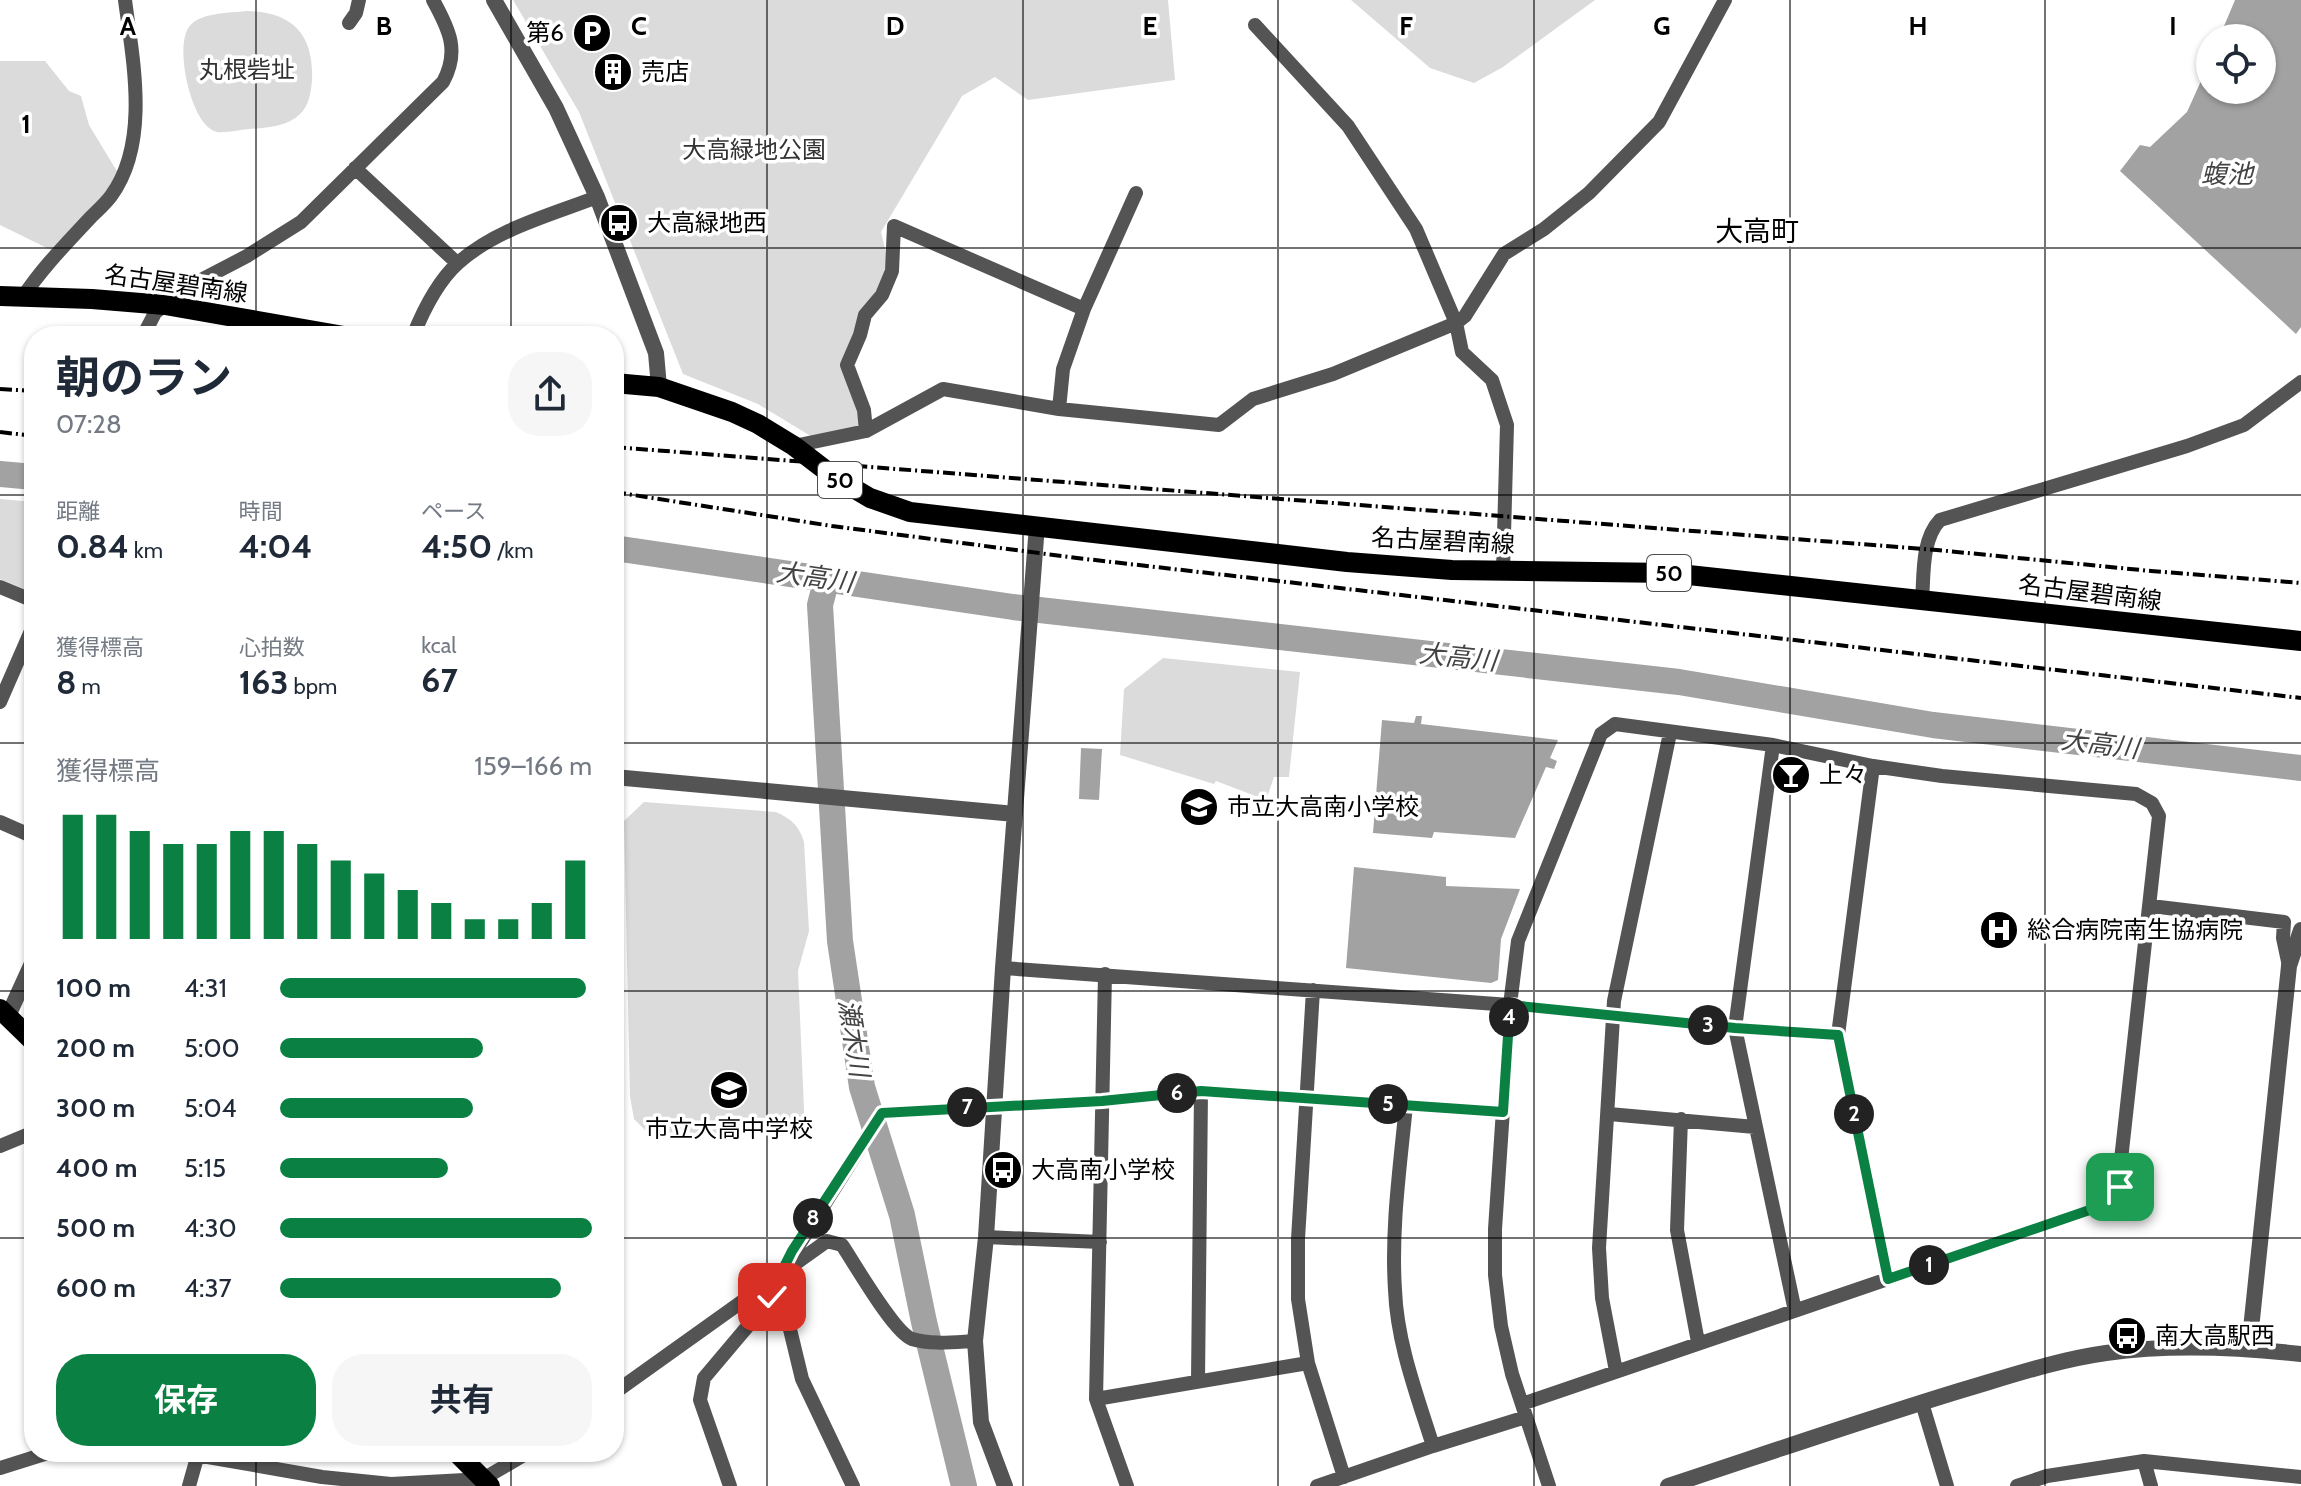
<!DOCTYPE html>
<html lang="ja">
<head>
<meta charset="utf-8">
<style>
  :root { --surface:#fff; --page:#f6f6f7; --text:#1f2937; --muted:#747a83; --accent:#0b8043 }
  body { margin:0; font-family:Cabin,"Noto Sans JP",sans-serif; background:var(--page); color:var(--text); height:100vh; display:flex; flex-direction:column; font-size:30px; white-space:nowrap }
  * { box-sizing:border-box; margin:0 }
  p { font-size:26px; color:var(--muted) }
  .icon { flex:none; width:44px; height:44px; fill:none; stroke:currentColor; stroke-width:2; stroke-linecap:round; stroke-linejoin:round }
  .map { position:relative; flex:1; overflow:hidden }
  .drawer { position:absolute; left:24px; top:326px; width:600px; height:1136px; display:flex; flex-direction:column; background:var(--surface); border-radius:32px; box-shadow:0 2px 6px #0004 }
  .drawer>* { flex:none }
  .fabs { position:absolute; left:2196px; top:24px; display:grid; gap:16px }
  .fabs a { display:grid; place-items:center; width:80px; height:80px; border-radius:50%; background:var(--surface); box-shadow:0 2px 6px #0004; font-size:40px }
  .pin { position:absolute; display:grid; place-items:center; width:68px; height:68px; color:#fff; margin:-34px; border-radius:16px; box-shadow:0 4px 12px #0006 }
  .km { position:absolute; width:40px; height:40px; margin:-20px; border-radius:50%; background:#222; color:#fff; font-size:22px; line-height:40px; text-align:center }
  .round { display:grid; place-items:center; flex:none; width:84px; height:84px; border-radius:32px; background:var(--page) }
  .headline { display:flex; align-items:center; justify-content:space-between; height:136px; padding:0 32px }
  h1 { font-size:44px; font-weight:700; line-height:60px }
  .metrics { display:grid; grid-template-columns:repeat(3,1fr); gap:12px; height:136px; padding:8px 32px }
  .metrics div { display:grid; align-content:center }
  .metrics b { font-size:34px; font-weight:700 }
  .metrics small { font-size:22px; font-weight:400 }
  .metrics p { font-size:22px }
  .chart { height:224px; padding:16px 32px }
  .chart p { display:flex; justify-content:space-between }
  .chart svg { width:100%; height:144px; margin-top:8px; stroke:var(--accent); stroke-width:6 }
  .button { display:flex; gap:16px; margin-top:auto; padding:16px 32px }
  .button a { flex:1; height:92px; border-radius:32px; background:var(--accent); color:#fff; font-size:32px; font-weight:700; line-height:92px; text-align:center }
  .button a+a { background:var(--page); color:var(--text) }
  ul { padding:0 32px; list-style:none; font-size:26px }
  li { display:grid; grid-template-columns:128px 96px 1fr; align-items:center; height:60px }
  li i { height:20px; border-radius:10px; background:var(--accent) }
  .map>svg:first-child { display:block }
  .green { fill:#dbdbdb }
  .water { fill:#a2a2a2 }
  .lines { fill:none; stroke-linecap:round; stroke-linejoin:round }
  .river { stroke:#a2a2a2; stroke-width:26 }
  .minor { stroke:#545454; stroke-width:14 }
  .tertiary { stroke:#545454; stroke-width:16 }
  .primary { stroke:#000; stroke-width:20 }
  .rail { stroke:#000; stroke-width:4; stroke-dasharray:12 4 2 4; stroke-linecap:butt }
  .route-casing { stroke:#fff; stroke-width:16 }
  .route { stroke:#0b8043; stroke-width:10 }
  .grid { fill:none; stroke:#000; stroke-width:2; stroke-opacity:0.55 }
  .labels { text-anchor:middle; stroke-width:7; stroke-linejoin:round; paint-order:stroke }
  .shield { fill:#fff; stroke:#4c4c4c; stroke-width:2 }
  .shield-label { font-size:22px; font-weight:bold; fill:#000 }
  .poi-label { font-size:24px; fill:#000; stroke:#fff; text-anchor:start }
  .park-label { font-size:24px; fill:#323232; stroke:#fff }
  .street-label { font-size:24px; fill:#000; stroke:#fff }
  .water-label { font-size:26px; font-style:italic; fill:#434343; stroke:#fff }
  .quarter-label { font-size:28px; fill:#000; stroke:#fff }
  .grid-label { font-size:26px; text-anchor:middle; font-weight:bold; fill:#000; stroke:#fff; stroke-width:7; stroke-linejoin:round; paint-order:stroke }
</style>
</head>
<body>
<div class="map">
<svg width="2301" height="1486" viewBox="0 0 2301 1486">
  <rect width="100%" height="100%" fill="#fff"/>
  <path class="green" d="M 513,0 L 1168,0 L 1175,80 L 1028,100 L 995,77 L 962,96 L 881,232 L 889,265 L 841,364 L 862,426 L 814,438 L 758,404 L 683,374 L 579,112 Z
    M 1351,0 L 1595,0 L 1503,67 L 1474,83 L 1430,68 Z
    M 247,11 C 292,12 314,34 312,80 C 311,92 309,106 300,114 C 287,127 265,128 248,129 C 239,130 226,133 217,132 C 191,127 174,46 189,27 C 200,12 230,13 247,11 Z
    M 0,61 L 45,61 L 69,91 L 81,96 L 89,125 L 118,173 L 107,191 L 51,250 L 0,225 Z
    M 0,499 L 34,502 L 34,593 L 0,579 Z
    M 1163,658 L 1300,672 L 1289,777 L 1274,777 L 1266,800 L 1216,781 L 1214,784 L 1120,755 L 1124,689 Z
    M 644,802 L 776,812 C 791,819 799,825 804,842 L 809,931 L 798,971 L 805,1132 L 652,1137 L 634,1119 L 630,1096 L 624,821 Z"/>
  <path class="water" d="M 2235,0 L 2301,0 L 2301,327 L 2296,334 L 2120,171 L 2140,145 L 2150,147 L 2187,112 L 2210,61 L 2210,90 L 2262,90 L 2262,38 L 2219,38 Z
    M 1416,716 L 1422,716 L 1421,724 L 1558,740 L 1550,758 L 1557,761 L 1554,769 L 1546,767 L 1515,838 L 1434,832 L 1432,838 L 1373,833 L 1382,720 L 1414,723 Z
    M 1081,748 L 1102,749 L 1099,800 L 1079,799 Z
    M 1354,867 L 1446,877 L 1446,886 L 1520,889 L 1501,939 L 1498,980 L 1491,983 L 1346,968 Z"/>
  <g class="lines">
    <path class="river" d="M 0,474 L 34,477
      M 614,548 L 1013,607 L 1679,682 L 1933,725 L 2301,768
      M 827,578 L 820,605 L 840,941 L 862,1087 L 902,1215 L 924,1322 L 964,1486"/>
    <path class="minor" d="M 349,23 L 356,13 L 359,0
      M 1255,25 L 1348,126 L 1416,229 L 1456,323 L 1462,352 L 1492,380 L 1507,425 L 1503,571
      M 355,168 L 457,263
      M 23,297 C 42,268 66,244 90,218 C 97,211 105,204 111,196 C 150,143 133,61 125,0
      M 1084,309 L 1136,193
      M 143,336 L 155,313 L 180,291 L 247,256 L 301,222 L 443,82 C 460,51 449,29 433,0
      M 413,336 C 423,311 438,281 458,263 C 496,229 551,215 597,197
      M 866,431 L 864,410 L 847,365 L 860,335 L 865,315 L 882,295 L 892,271 L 894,226 L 1084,309 L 1063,369 L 1059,409
      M 794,446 L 866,431 L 943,389 L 1059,409 L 1219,425 L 1253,399 L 1333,374 L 1456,323 L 1465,316 L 1504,254 L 1544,229 L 1589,193 L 1659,122 L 1725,0
      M 0,587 L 34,601
      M 1922,602 C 1924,576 1921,540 1940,520 L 2187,446 L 2244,425 L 2301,382
      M 0,702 L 34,624
      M 1773,745 L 1735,1028 L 1795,1311
      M 1873,766 L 1838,1035 L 1888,1279
      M 0,822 L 34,837
      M 2151,906 L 2284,922 L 2283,938 L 2289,966
      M 1003,968 L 1510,1005 L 1735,1028 L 1838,1035
      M 1105,974 L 1096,1399 L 1127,1486
      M 1313,990 L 1298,1239 L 1298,1299 L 1308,1363 L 1344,1477
      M 1406,1105 C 1400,1167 1391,1229 1395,1290 C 1397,1343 1417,1395 1433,1446
      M 1609,1114 L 1755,1127
      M 1681,1119 L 1677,1230 L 1698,1342
      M 0,1146 L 34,1132
      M 986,1237 L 1100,1242
      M 1616,1371 L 1602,1298 L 1599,1248 L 1614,1001 L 1670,733
      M 1198,1381 L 1201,1091
      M 614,1393 L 827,1241 L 842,1245 C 855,1264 894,1333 912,1339 C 931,1345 955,1342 975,1341
      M 1096,1399 L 1308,1363
      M 1922,1403 L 1947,1486
      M 1522,1404 L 2110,1203 L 2117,1196 L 2159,816 L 2152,803 L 2136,794 L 1942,776 L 1873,766 L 1773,745 L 1615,724 L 1601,734 L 1518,941 L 1510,1005 L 1495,1229 L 1495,1275 L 1501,1326 L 1512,1374 L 1549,1486
      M 179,1452 L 322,1477 L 391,1484 L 483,1479 L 529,1452
      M 2144,1461 L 2151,1486
      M 0,1468 L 51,1452
      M 189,1486 L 198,1454
      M 730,1486 L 700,1400 L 704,1378 L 780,1288
      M 853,1486 L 802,1379 L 780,1288 L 780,1275 L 882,1113 L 1102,1101 L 1201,1091 L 1503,1112
      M 1317,1486 L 1433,1446 L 1526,1417
      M 2017,1486 L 2047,1476 L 2144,1461 L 2301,1477"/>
    <path class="tertiary" d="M 494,0 L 556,108 L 597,197 L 656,353 L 659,387
      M 614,777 L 1015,814
      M 8,1016 L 34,959
      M 2249,1348 L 2289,966 L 2301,930
      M 1005,1486 L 981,1422 L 975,1341 L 986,1237 L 1003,968 L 1037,525
      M 1668,1486 C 1765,1454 1861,1421 1959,1391 C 2007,1377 2056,1360 2106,1353 C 2170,1344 2237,1347 2301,1354"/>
    <path class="primary" d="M 0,296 L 92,299 L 165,305 L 344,336
      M 614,383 L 659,387 L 732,412 L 758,424 L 794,446 L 833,476 L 870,498 L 910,512 L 1347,562 L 1452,570 L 1670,573 L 2301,641
      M 0,1009 L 34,1042
      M 456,1452 L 490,1486"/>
    <path class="rail" d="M 0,389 L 34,391
      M 0,432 L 34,436
      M 614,447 L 1937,550 L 2151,571 L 2301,583
      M 614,492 L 832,526 L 1077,558 L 2301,698"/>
  </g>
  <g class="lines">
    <defs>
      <path id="route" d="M 772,1297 L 780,1288 L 780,1275 L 792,1251 L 882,1113 L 1102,1101 L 1201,1091 L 1503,1112 L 1510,1005 L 1735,1028 L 1838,1035 L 1888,1279 L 2110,1203 L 2117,1196 L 2120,1187"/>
    </defs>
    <use href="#route" class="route-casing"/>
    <use href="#route" class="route"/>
  </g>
  <path class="grid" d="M 256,0 L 256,336M 511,0 L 511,336M 767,0 L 767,1486M 1023,0 L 1023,1486M 1278,0 L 1278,1486M 1534,0 L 1534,1486M 1790,0 L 1790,1486M 2045,0 L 2045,1486M 0,248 L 2301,248M 0,495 L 34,495M 614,495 L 2301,495M 0,743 L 34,743M 614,743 L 2301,743M 0,991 L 34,991M 614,991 L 2301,991M 0,1238 L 34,1238M 614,1238 L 2301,1238M 256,1452 L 256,1486M 511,1452 L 511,1486"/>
  <defs>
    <symbol id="parking-disc" viewBox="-11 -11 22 22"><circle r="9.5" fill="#000" stroke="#fff"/><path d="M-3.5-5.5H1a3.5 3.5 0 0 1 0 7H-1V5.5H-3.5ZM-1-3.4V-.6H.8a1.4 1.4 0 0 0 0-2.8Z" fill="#fff"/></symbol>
    <symbol id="building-disc" viewBox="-11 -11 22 22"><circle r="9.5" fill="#000" stroke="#fff"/><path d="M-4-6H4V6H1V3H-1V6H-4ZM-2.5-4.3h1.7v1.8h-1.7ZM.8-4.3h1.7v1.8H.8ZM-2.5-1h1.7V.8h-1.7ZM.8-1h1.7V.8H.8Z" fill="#fff"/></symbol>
    <symbol id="bus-disc" viewBox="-11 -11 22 22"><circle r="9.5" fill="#000" stroke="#fff"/><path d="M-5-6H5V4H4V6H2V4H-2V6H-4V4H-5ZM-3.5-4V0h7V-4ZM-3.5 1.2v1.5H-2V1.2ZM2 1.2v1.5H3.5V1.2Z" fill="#fff"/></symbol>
    <symbol id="bar-disc" viewBox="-11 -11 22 22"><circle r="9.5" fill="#000" stroke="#fff"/><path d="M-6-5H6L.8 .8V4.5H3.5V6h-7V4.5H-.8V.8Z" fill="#fff"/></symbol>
    <symbol id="school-disc" viewBox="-11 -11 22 22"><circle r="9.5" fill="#000" stroke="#fff"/><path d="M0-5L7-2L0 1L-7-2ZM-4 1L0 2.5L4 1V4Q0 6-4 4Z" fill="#fff"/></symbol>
    <symbol id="hospital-disc" viewBox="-11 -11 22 22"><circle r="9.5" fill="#000" stroke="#fff"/><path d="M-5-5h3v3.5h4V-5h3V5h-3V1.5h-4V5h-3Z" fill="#fff"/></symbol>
  </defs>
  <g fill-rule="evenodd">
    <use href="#parking-disc" x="570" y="11" width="44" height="44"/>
    <use href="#building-disc" x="591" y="50" width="44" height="44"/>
    <use href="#bus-disc" x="597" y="201" width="44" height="44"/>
    <use href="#bar-disc" x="1769" y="753" width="44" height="44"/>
    <use href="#school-disc" x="1177" y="785" width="44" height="44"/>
    <use href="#hospital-disc" x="1977" y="908" width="44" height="44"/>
    <use href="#school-disc" x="707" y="1068" width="44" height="44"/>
    <use href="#bus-disc" x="981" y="1148" width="44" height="44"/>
    <use href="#bus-disc" x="2105" y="1314" width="44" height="44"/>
  </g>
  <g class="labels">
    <g class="shield">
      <rect x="818" y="462" width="44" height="36" rx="6"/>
      <rect x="1647" y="555" width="44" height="36" rx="6"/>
    </g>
    <g class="shield-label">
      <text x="840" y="488">50</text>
      <text x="1669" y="581">50</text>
    </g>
    <g class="poi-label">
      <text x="564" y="41" text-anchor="end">第6</text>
      <text x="641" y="80">売店</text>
      <text x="647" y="231">大高緑地西</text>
      <text x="1819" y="783">上々</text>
      <text x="1227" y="815">市立大高南小学校</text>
      <text x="2027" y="938">総合病院南生協病院</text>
      <text x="729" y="1137" text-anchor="middle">市立大高中学校</text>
      <text x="1031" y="1178">大高南小学校</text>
      <text x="2155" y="1344">南大高駅西</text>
    </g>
    <g class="park-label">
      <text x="247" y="78">丸根砦址</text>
      <text x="754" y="158">大高緑地公園</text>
    </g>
    <g class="street-label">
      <text transform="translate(176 284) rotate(8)" y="8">名古屋碧南線</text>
      <text transform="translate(1443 541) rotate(3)" y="8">名古屋碧南線</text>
      <text transform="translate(2090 593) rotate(7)" y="8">名古屋碧南線</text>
    </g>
    <g class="water-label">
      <text x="2227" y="183">蝮池</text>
      <text transform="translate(815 577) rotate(8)" y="9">大高川</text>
      <text transform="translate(1458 657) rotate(6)" y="9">大高川</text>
      <text transform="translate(2100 744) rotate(7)" y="9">大高川</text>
      <text transform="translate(854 1038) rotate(81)" y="9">瀬木川</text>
    </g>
    <g class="quarter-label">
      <text x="1757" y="241">大高町</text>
    </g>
  </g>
  <g class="grid-label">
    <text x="128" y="35">A</text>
    <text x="384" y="35">B</text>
    <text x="639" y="35">C</text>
    <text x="895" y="35">D</text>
    <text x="1150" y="35">E</text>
    <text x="1406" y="35">F</text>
    <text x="1662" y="35">G</text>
    <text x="1918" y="35">H</text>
    <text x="2173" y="35">I</text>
    <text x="26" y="133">1</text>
  </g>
</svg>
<div class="fabs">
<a><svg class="icon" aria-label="locate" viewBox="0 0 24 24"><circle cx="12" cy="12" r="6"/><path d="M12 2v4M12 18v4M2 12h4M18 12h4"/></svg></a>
</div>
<div class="pin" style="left:2120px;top:1187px;background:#1e9e55"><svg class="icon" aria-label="arrive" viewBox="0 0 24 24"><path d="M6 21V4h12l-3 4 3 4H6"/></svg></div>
<div class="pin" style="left:772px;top:1297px;background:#d93025"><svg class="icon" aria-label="check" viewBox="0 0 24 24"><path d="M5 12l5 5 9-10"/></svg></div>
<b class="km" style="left:1929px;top:1265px">1</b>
<b class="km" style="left:1854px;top:1114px">2</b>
<b class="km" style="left:1708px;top:1025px">3</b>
<b class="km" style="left:1509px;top:1017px">4</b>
<b class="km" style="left:1388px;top:1104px">5</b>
<b class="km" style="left:1177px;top:1093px">6</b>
<b class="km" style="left:967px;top:1107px">7</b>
<b class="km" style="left:813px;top:1218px">8</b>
<section class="drawer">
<div class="headline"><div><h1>朝のラン</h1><p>07:28</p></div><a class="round"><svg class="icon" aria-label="share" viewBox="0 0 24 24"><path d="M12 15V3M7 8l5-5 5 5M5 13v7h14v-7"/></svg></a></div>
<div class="metrics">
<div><p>距離</p><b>0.84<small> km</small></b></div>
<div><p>時間</p><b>4:04</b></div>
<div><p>ペース</p><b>4:50<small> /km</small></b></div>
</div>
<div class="metrics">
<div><p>獲得標高</p><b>8<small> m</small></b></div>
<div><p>心拍数</p><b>163<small> bpm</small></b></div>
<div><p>kcal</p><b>67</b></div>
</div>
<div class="chart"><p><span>獲得標高</span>159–166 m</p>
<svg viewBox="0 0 160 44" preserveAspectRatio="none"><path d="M5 44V6M15 44V6M25 44V11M35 44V15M45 44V15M55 44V11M65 44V11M75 44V15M85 44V20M95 44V24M105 44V29M115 44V33M125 44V38M135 44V38M145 44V33M155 44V20"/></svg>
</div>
<ul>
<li><b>100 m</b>4:31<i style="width:98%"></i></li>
<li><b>200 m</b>5:00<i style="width:65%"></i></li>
<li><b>300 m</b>5:04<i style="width:62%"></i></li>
<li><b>400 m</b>5:15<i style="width:54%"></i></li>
<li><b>500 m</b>4:30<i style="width:100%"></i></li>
<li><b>600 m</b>4:37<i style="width:90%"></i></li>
</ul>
<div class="button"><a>保存</a><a>共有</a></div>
</section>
</div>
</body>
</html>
